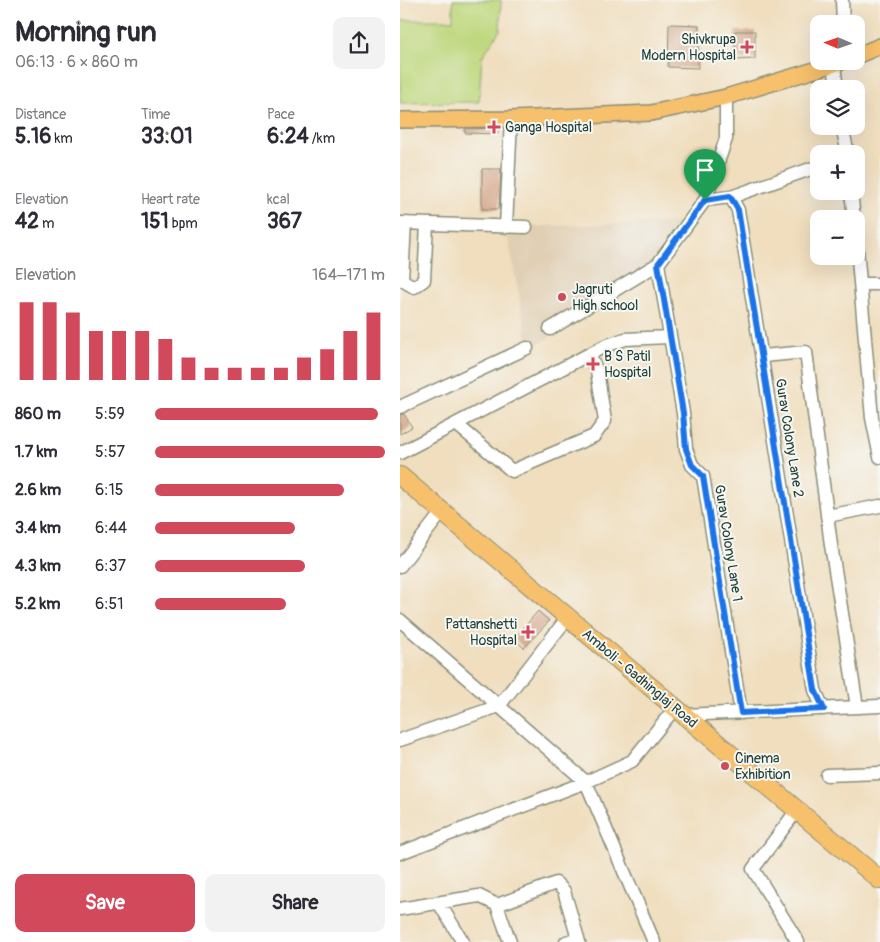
<!DOCTYPE html>
<html lang="en">
<head>
<meta charset="utf-8">
<style>
  :root { --surface:#fff; --page:#f2f2f3; --text:#2b2b33; --muted:#7c7c81; --accent:#d1495b }
  body { margin:0; font-family:Pangolin,sans-serif; background:var(--page); color:var(--text); height:100vh; display:flex; flex-direction:column; font-size:19px; white-space:nowrap }
  * { box-sizing:border-box; margin:0 }
  p { font-size:16px; color:var(--muted) }
  .icon { flex:none; width:28px; height:28px; fill:none; stroke:currentColor; stroke-width:2; stroke-linecap:round; stroke-linejoin:round }
  .map { position:relative; flex:1; overflow:hidden }
  .details { display:flex; flex-direction:column; background:var(--surface); width:400px }
  .details>* { flex:none }
  .needle { width:32px; rotate:272deg }
  .controls { position:absolute; left:410px; top:15px; display:grid; gap:10px }
  .controls a { display:grid; place-items:center; width:55px; height:55px; border-radius:10px; background:var(--surface); box-shadow:0 5px 20px #0002; font-size:25px }
  .pin { position:absolute; display:grid; place-items:center; width:42px; height:42px; color:#fff; margin:-51px -21px; border-radius:50% 50% 50% 0; rotate:-45deg; box-shadow:0 0 5px #0007 }
  .pin .icon { rotate:45deg }
  .round { display:grid; place-items:center; flex:none; width:52px; height:52px; border-radius:10px; background:var(--page) }
  .head { display:flex; align-items:center; justify-content:space-between; height:85px; padding:0 15px }
  h1 { font-size:28px; font-weight:800; line-height:38px }
  .metrics { display:grid; grid-template-columns:repeat(3,1fr); gap:8px; height:85px; padding:5px 15px }
  .metrics div { display:grid; align-content:center }
  .metrics b { font-size:21px; font-weight:800 }
  .metrics small { font-size:14px; font-weight:400 }
  .metrics p { font-size:14px }
  .chart { height:140px; padding:10px 15px }
  .chart p { display:flex; justify-content:space-between }
  .chart svg { width:100%; height:90px; margin-top:5px; stroke:var(--accent); stroke-width:6 }
  .button { display:flex; gap:10px; margin-top:auto; padding:10px 15px }
  .button a { flex:1; height:58px; border-radius:10px; background:var(--accent); color:#fff; font-size:20px; font-weight:800; line-height:58px; text-align:center }
  .button a+a { background:var(--page); color:var(--text) }
  ul { padding:0 15px; list-style:none; font-size:16px }
  li { display:grid; grid-template-columns:80px 60px 1fr; align-items:center; height:38px }
  li i { height:12px; border-radius:6px; background:var(--accent) }
  main { display:flex; flex:1; min-height:0 }
  .map>svg:first-child { display:block }
  .built { fill:#e0ceb2 }
  .green { fill:#bed77c; stroke:#6e8a58 }
  .building { fill:#d2a081 }
  .lines { fill:none; stroke-linecap:round; stroke-linejoin:round }
  .minor-casing { stroke:#888e79; stroke-width:15 }
  .major-casing { stroke:#888e79; stroke-width:18 }
  .highway-casing { stroke:#888e79; stroke-width:20 }
  .minor { stroke:#fff; stroke-width:12 }
  .major { stroke:#f7c06c; stroke-width:15 }
  .highway { stroke:#f7c06c; stroke-width:18 }
  .route-casing { stroke:#fff; stroke-width:10 }
  .route { stroke:#1a73e8; stroke-width:6 }
  .poi-dot { fill:#d1495b; stroke:#f6f6f2; stroke-width:2 }
  .labels { text-anchor:middle; stroke-width:4; stroke-linejoin:round; paint-order:stroke }
  .poi-label { font-size:14px; fill:#1f3d34; stroke:#f6f6f2; text-anchor:start }
  .street-label { font-size:14px; fill:#1f3d34; stroke:#f6f6f2 }
</style>
</head>
<body>
<main>
<section class="details">
<div class="head"><div><h1>Morning run</h1><p>06:13 · 6 × 860 m</p></div><a class="round"><svg class="icon" aria-label="share" viewBox="0 0 24 24"><path d="M12 15V3M7 8l5-5 5 5M5 13v7h14v-7"/></svg></a></div>
<div class="metrics">
<div><p>Distance</p><b>5.16<small> km</small></b></div>
<div><p>Time</p><b>33:01</b></div>
<div><p>Pace</p><b>6:24<small> /km</small></b></div>
</div>
<div class="metrics">
<div><p>Elevation</p><b>42<small> m</small></b></div>
<div><p>Heart rate</p><b>151<small> bpm</small></b></div>
<div><p>kcal</p><b>367</b></div>
</div>
<div class="chart"><p><span>Elevation</span>164–171 m</p>
<svg viewBox="0 0 160 44" preserveAspectRatio="none"><path d="M5 44V6M15 44V6M25 44V11M35 44V20M45 44V20M55 44V20M65 44V24M75 44V33M85 44V38M95 44V38M105 44V38M115 44V38M125 44V33M135 44V29M145 44V20M155 44V11"/></svg>
</div>
<ul>
<li><b>860 m</b>5:59<i style="width:97%"></i></li>
<li><b>1.7 km</b>5:57<i style="width:100%"></i></li>
<li><b>2.6 km</b>6:15<i style="width:82%"></i></li>
<li><b>3.4 km</b>6:44<i style="width:61%"></i></li>
<li><b>4.3 km</b>6:37<i style="width:65%"></i></li>
<li><b>5.2 km</b>6:51<i style="width:57%"></i></li>
</ul>
<div class="button"><a>Save</a><a>Share</a></div>
</section>
<div class="map">
<svg width="480" height="942" viewBox="0 0 480 942">
  <rect width="100%" height="100%" fill="#f6f6f2"/>
  <filter id="ink" filterUnits="userSpaceOnUse"><feTurbulence type="fractalNoise" baseFrequency=".02" numOctaves="2"/><feDisplacementMap in="SourceGraphic" scale="10" xChannelSelector="R" yChannelSelector="G"/><feConvolveMatrix kernelMatrix="1 2 1 2 8 2 1 2 1" color-interpolation-filters="sRGB"/></filter>
  <filter id="wash" filterUnits="userSpaceOnUse"><feTurbulence type="fractalNoise" baseFrequency=".0096" numOctaves="4" result="noise"/><feDisplacementMap in="SourceGraphic" scale="20" xChannelSelector="R" yChannelSelector="G"/><feGaussianBlur stdDeviation="1.12" result="paint"/><feColorMatrix in="noise" values="0 0 0 0 0 0 0 0 0 0 0 0 0 0 0 0 0 1.4 0 .05"/><feComposite in="paint" operator="in"/></filter>
  <g filter="url(#wash)">
    <rect width="100%" height="100%" fill="#f0debe"/>
    <path class="built" d="M 289,222 L 258,264 L 150,329 L 149,338 L 129,348 L 106,227 Z"/>
    <path class="green" d="M 53,0 L 101,0 L 100,30 L 82,57 L 79,102 L 0,103 L 0,20 L 53,20 Z"/>
    <g id="blocks">
      <path class="building" d="M 269,24 L 299,25 L 298,68 L 268,67 Z
        M 335,31 L 355,31 L 355,59 L 335,60 Z
        M 98,128 L 98,134 L 65,133 L 65,129 Z
        M 82,169 L 101,169 L 99,209 L 82,209 Z
        M 4,414 L 12,427 L 0,434 L 0,415 Z
        M 138,611 L 149,621 L 124,648 L 114,639 Z"/>
    </g>
  </g>
  <g filter="url(#ink)">
    <use href="#blocks" fill-opacity="0" stroke="#888e79" stroke-width="1"/>
    <g class="lines">
      <defs>
        <path id="minor" d="M 442,0 L 443,24
          M 434,65 L 437,89
          M 442,126 L 448,154
          M 451,191 L 454,219
          M 331,197 L 419,166
          M 305,200 L 331,197 L 338,210 L 415,690 L 423,709
          M 0,223 L 126,227
          M 5,223 L 2,280 L 14,287 L 24,280 L 27,224
          M 106,227 L 111,119
          M 456,237 L 472,418 L 480,457
          M 258,264 L 283,413 L 286,449 L 292,465 L 303,476 L 341,713
          M 462,284 L 480,284
          M 150,329 L 258,264 L 305,200 L 326,139 L 326,97
          M 363,356 L 406,352 L 431,545 L 457,707
          M 0,407 L 127,348
          M 56,424 L 112,471 L 194,436 L 205,421 L 197,371 L 189,355
          M 0,453 L 205,346 L 225,339 L 269,337
          M 427,516 L 480,506
          M 0,566 L 42,512
          M 168,617 L 99,706 L 186,782 L 254,942
          M 0,620 L 99,706
          M 284,715 L 480,706
          M 0,740 L 99,706
          M 427,775 L 480,773
          M 397,810 L 353,869 L 398,942
          M 0,853 L 186,782 L 232,761 L 275,708
          M 39,903 L 63,942
          M 97,905 L 110,942
          M 0,909 L 79,896 L 97,905 L 156,883 L 164,891 L 179,942
          M 166,942 L 178,938"/>
        <path id="major" d="M 456,56 L 480,46
          M 0,120 L 111,119 L 251,113 L 326,97 L 444,61"/>
        <path id="highway" d="M 0,476 L 480,880"/>
      </defs>
      <use href="#minor" class="minor-casing"/>
      <use href="#major" class="major-casing"/>
      <use href="#highway" class="highway-casing"/>
      <use href="#minor" class="minor"/>
      <use href="#major" class="major"/>
      <use href="#highway" class="highway"/>
    </g>
  </g>
  <g class="lines" filter="url(#ink)">
    <defs>
      <path id="route" d="M 330,196 L 338,210 L 415,690 L 424,709 L 341,713 L 303,476 L 292,465 L 286,449 L 283,413 L 258,264 L 305,200 Z"/>
    </defs>
    <use href="#route" class="route-casing"/>
    <use href="#route" class="route"/>
  </g>
  <g class="poi-dot">
    <path d="M344.5 39.5h5v5h5v5h-5v5h-5v-5h-5v-5h5z"/>
    <path d="M91.5 119.5h5v5h5v5h-5v5h-5v-5h-5v-5h5z"/>
    <circle cx="162" cy="297" r="5"/>
    <path d="M190.5 356.5h5v5h5v5h-5v5h-5v-5h-5v-5h5z"/>
    <path d="M125.5 624.5h5v5h5v5h-5v5h-5v-5h-5v-5h5z"/>
    <circle cx="325" cy="766" r="5"/>
  </g>
  <g class="labels">
    <g class="poi-label">
      <text x="336" y="44" text-anchor="end">Shivkrupa<tspan x="336" dy="16">Modern Hospital</tspan></text>
      <text x="105" y="132">Ganga Hospital</text>
      <text x="172" y="294">Jagruti<tspan x="172" dy="16">High school</tspan></text>
      <text x="204" y="361">B S Patil<tspan x="204" dy="16">Hospital</tspan></text>
      <text x="117" y="629" text-anchor="end">Pattanshetti<tspan x="117" dy="16">Hospital</tspan></text>
      <text x="335" y="763">Cinema<tspan x="335" dy="16">Exhibition</tspan></text>
    </g>
    <g class="street-label">
      <text transform="translate(390 438) rotate(81)" y="5">Gurav Colony Lane 2</text>
      <text transform="translate(329 543) rotate(81)" y="5">Gurav Colony Lane 1</text>
      <text transform="translate(240 678) rotate(40)" y="5">Amboli - Gadhinglaj Road</text>
    </g>
  </g>
</svg>
<div class="controls">
<a><svg class="needle" viewBox="-14 -14 28 28"><path d="M0-13l5 13h-10z" fill="#e53935"/><path d="M0 13l5-13h-10z" fill="#7c7c81"/></svg></a>
<a><svg class="icon" aria-label="layers" viewBox="0 0 24 24"><path d="M12 4l9 5-9 5-9-5zM3 14l9 5 9-5"/></svg></a>
<a>+</a>
<a>−</a>
</div>
<div class="pin" style="left:305px;top:200px;background:#1e9e55"><svg class="icon" aria-label="arrive" viewBox="0 0 24 24"><path d="M6 21V4h12l-3 4 3 4H6"/></svg></div>
</div>
</main>
</body>
</html>
